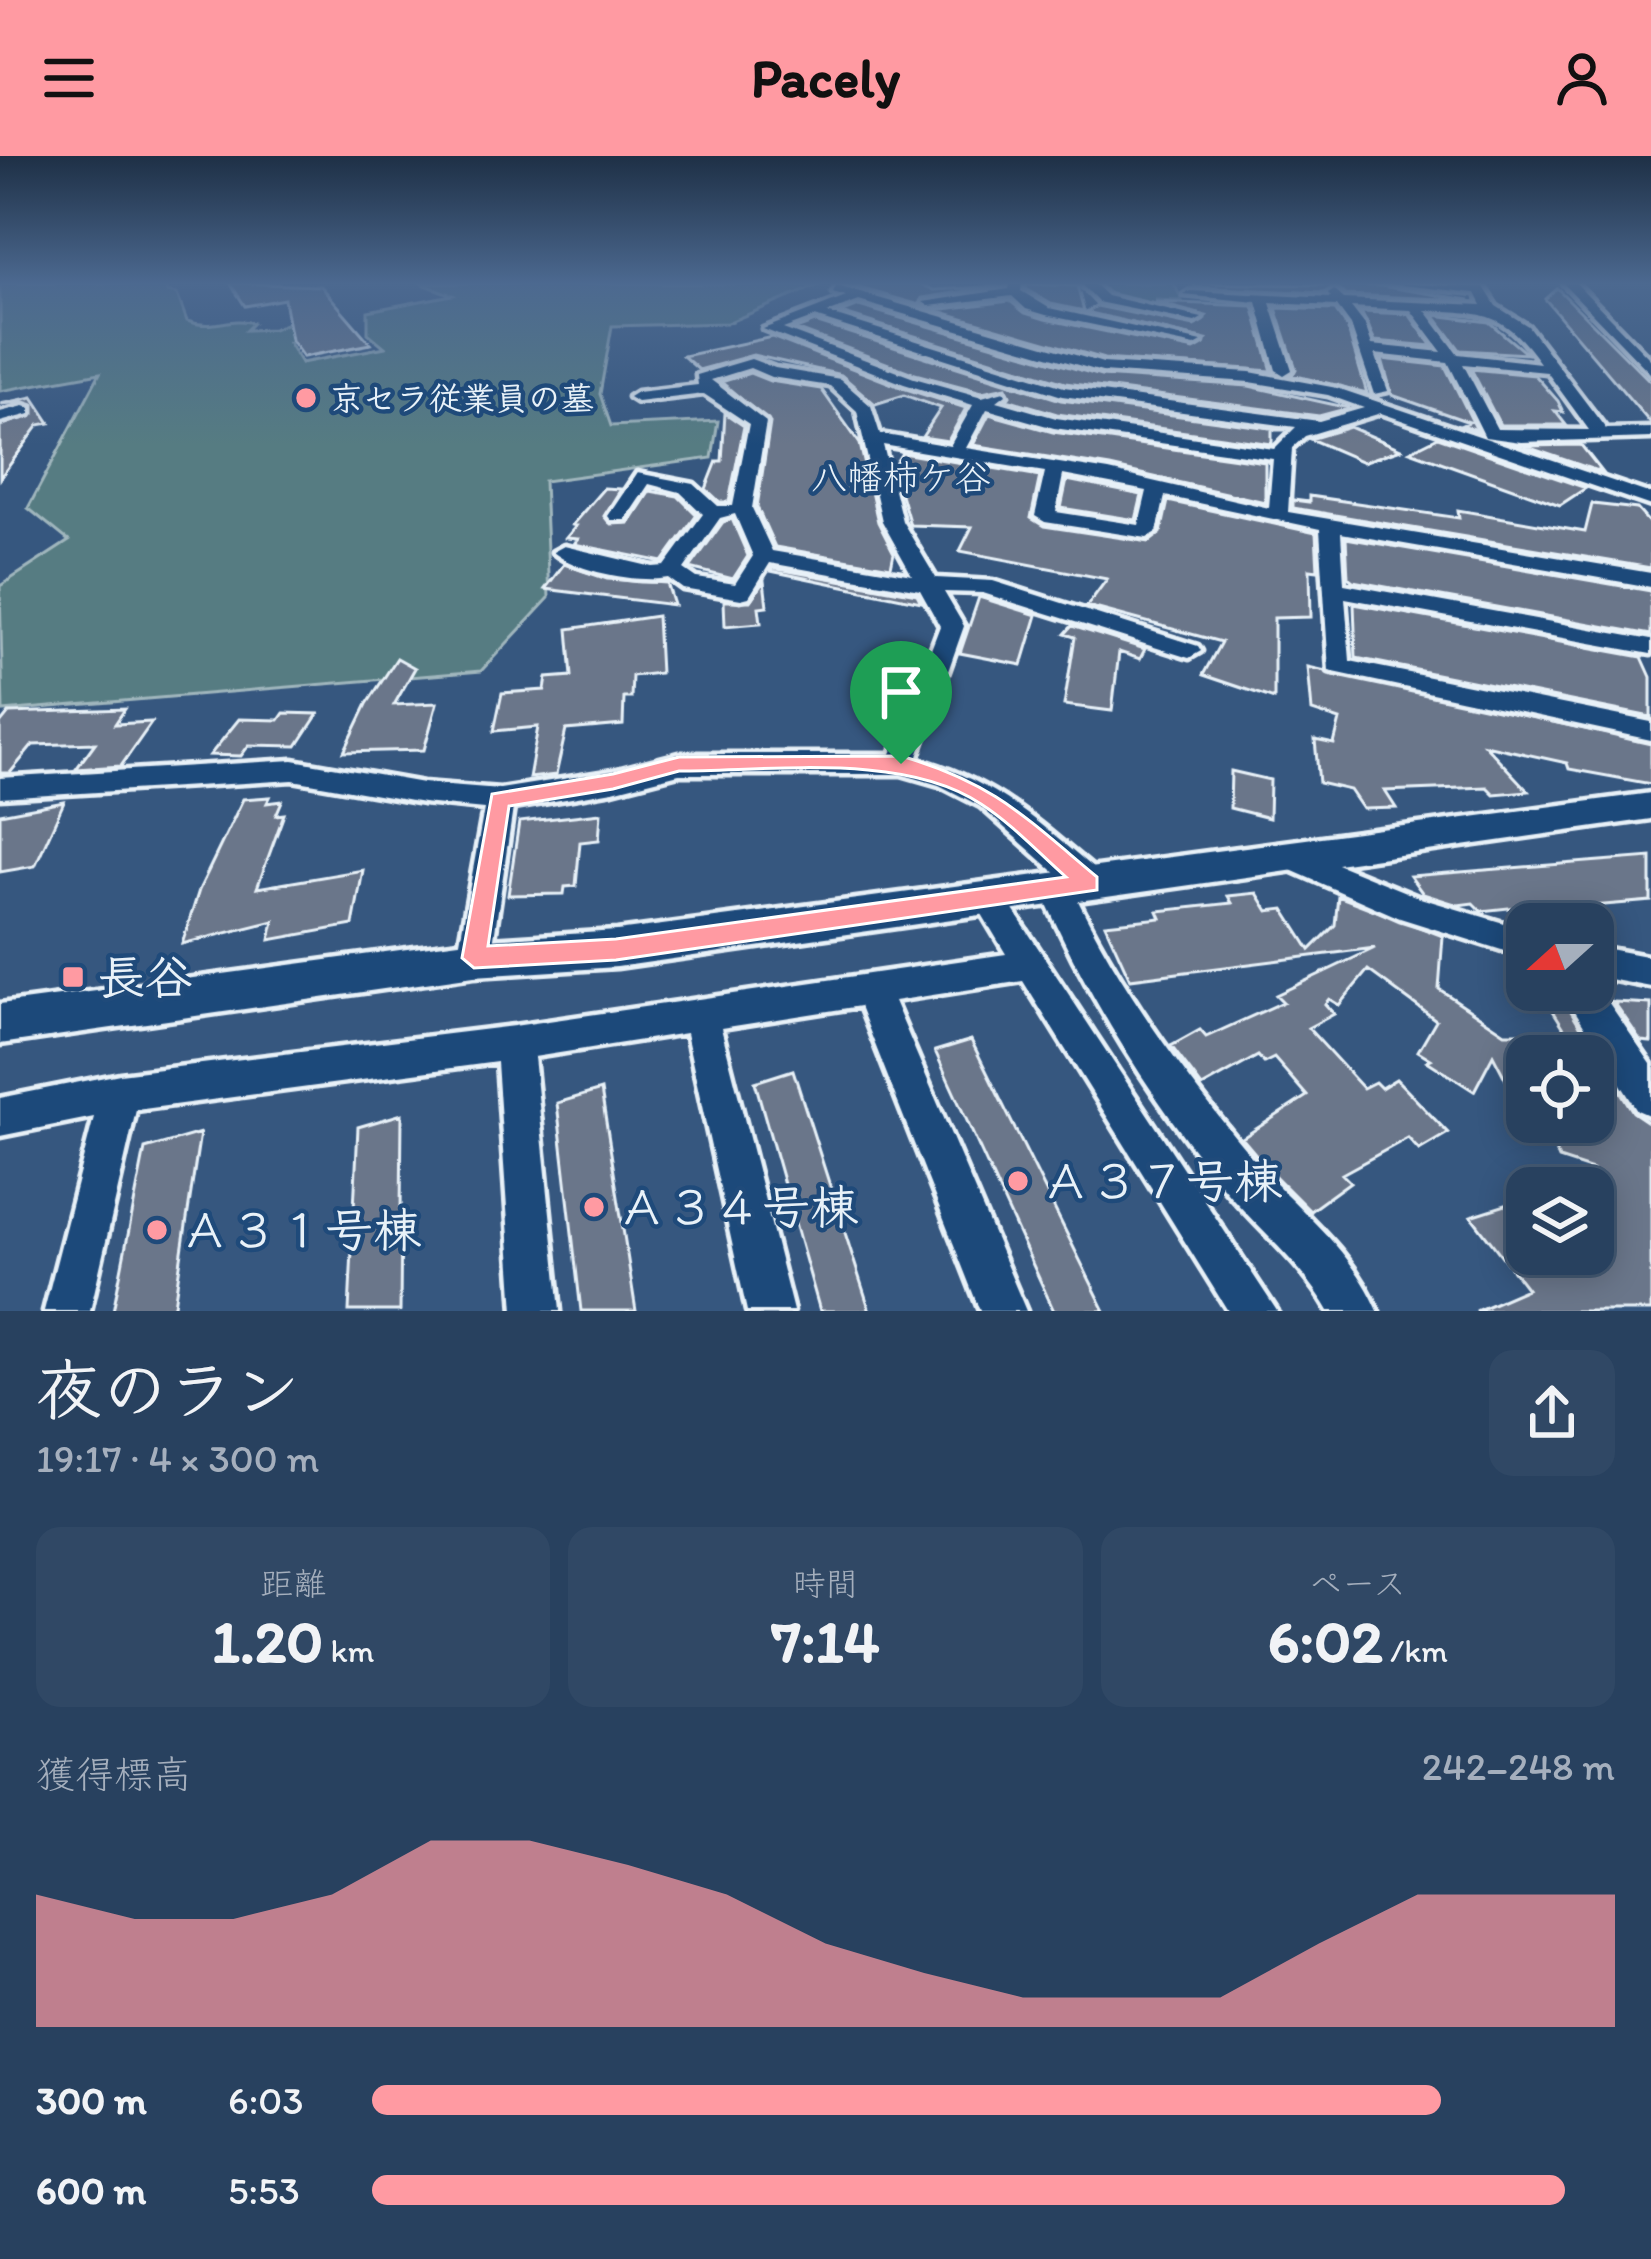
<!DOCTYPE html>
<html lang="ja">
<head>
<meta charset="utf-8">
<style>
  :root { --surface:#28415f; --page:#304865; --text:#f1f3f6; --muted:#a5afbd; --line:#445a74; --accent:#ff9aa2 }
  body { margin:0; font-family:Itim,"Klee One",sans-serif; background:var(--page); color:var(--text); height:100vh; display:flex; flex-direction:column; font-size:45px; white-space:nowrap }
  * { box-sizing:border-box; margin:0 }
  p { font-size:39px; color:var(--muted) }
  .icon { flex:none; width:66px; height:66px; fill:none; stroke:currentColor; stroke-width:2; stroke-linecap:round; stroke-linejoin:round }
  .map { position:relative; height:1155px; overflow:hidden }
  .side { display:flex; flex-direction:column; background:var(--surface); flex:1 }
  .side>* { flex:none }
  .needle { width:78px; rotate:249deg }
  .tools { position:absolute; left:1506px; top:747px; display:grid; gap:24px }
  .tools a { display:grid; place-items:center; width:108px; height:108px; border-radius:24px; background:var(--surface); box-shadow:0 6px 30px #0003,0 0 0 3px var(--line); font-size:60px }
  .pin { position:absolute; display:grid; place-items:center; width:102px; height:102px; color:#fff; margin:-123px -51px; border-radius:50% 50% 50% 0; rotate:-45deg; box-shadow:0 0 12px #0007 }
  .pin .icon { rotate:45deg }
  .round { display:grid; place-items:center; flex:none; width:126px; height:126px; border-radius:24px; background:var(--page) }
  .summary { display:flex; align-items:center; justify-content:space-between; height:204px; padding:0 36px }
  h1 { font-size:66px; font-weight:700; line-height:90px }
  .figures { display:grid; grid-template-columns:repeat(3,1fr); gap:18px; height:204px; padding:12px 36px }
  .figures div { display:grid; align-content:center; border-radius:24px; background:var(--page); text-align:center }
  .figures b { font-size:60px; font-weight:700 }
  .figures small { font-size:33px; font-weight:400 }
  .figures p { font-size:33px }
  .chart { height:336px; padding:24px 36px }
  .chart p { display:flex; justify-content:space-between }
  .chart svg { width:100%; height:216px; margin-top:12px; fill:var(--accent); opacity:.7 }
  ul { padding:0 36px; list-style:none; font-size:39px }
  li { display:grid; grid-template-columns:192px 144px 1fr; align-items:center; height:90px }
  li i { height:30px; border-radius:15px; background:var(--accent) }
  header { display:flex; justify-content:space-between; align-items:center; height:156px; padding:0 36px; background:var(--accent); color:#111; font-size:54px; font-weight:700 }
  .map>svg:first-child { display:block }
  .green { fill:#577c82; stroke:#a0b6bd; stroke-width:3 }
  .building { fill:#6b768a; stroke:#e8f1f8; stroke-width:3 }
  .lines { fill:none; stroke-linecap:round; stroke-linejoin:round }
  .minor-casing { stroke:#e8f1f8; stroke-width:9 }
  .tertiary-casing { stroke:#e8f1f8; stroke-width:9 }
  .minor { fill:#1f4a7a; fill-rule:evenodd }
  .tertiary { fill:#1f4a7a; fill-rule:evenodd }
  .route { fill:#ff9aa2; stroke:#fff; stroke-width:3; fill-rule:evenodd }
  .poi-dot { fill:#ff9aa2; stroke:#1f4a7a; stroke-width:4.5 }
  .labels { text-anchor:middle; stroke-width:9; stroke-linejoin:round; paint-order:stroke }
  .far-poi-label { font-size:33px; font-weight:bold; fill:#e8f1f8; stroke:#1f4a7a; text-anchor:start }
  .far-neighbourhood-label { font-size:36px; fill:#e8f1f8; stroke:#1f4a7a }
  .near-poi-label { font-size:48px; font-weight:bold; fill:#e8f1f8; stroke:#1f4a7a; text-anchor:start }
</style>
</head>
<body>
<header><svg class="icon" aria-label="menu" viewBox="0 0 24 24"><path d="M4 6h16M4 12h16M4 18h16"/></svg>Pacely<svg class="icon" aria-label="person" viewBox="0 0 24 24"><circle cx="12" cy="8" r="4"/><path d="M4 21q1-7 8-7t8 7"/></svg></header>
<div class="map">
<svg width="1651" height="1155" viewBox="0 0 1651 1155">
  <rect width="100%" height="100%" fill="#36577f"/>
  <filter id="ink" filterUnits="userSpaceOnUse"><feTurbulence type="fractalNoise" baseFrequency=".00833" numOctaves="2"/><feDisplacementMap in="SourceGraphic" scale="24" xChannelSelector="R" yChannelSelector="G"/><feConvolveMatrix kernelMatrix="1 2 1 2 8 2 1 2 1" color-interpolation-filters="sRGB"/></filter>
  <g filter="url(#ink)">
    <path class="green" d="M 0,127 L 164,127 L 167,136 L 177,138 L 187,165 C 214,175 229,160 253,167 L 246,174 L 273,173 L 297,163 L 314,181 L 289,187 L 301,207 L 385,191 L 368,177 L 368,155 L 452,139 L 420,127 L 821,128 L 727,167 L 612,170 L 600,238 L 611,270 L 718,265 L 712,302 L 544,325 L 549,442 L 481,515 L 3,555 L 0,430 L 69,385 L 28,352 L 100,217 L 0,235 Z
      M 1093,127 L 1174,127 L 1182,145 L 1156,144 L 1156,152 L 1108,142 Z"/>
    <path class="building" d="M 230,127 L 321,130 L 371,188 L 303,201 L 291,184 L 284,143 L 245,150 Z
      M 867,127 L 918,127 L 934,134 L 999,130 L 922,142 L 920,149 L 856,131 Z
      M 1194,127 L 1381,130 L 1470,144 L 1346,139 L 1334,130 L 1324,137 L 1195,131 Z
      M 1026,128 L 1077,130 L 1084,155 L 1051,148 L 1027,134 Z
      M 1557,132 L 1651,226 L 1651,268 L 1545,143 Z
      M 1010,145 L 1025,157 L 1045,163 L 1194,194 L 1206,184 L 1086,156 L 1097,150 L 1194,170 L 1206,160 L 1154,146 L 1253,150 L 1272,215 L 1104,203 L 935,154 Z
      M 859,150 L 1101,220 L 1249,230 L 1349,252 L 1319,260 L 1065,227 L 841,157 Z
      M 1276,152 L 1335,154 L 1347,171 L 1367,237 L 1292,219 L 1296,213 Z
      M 1361,156 L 1409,158 L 1432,190 L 1375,185 Z
      M 1434,159 L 1489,166 L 1527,198 L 1460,194 Z
      M 815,166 L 1061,244 L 1286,274 L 1272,274 L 1272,288 L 1057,258 L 1007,243 L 1010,239 L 1006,231 L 982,236 L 915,218 L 796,173 Z
      M 772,181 L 903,232 L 966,252 L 948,285 L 922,281 L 941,252 L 904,239 L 875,248 L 841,219 L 753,199 L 699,214 L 683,200 Z
      M 1382,203 L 1445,210 L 1477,274 L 1462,269 L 1469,266 L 1392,239 Z
      M 1471,213 L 1535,219 L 1558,245 L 1563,256 L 1555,255 L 1566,269 L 1500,269 Z
      M 750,217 L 770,225 L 821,233 L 860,288 L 878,366 L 894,397 L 891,411 L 775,391 L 757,351 L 770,267 L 721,226 Z
      M 33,241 L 50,267 L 39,269 L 0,322 L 0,270 L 34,258 L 34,249 L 25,246 L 0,248 Z
      M 725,257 L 744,270 L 729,346 L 720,346 L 706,333 L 717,305 L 722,305 Z
      M 989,258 L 1053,276 L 1265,306 L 1265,346 L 1110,311 L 973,289 Z
      M 1350,271 L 1401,293 L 1363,306 L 1310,283 Z
      M 1438,281 L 1586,332 L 1560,349 L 1410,295 Z
      M 1581,289 L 1603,317 L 1524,290 Z
      M 902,297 L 1040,320 L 1031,362 L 1044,370 L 1149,386 L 1161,377 L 1168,345 L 1316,377 L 1318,414 L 1310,413 L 1311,461 L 1274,462 L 1274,543 L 1203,519 L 1221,486 L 1087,450 L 1107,423 L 960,395 L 972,371 L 910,369 L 893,311 Z
      M 1067,324 L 1142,339 L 1136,364 L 1061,352 Z
      M 604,332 L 621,333 L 604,360 L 611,368 L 629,367 L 650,335 L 678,340 L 697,359 L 663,406 L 574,388 L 578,383 L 566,382 L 576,370 L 572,369 Z
      M 1309,340 L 1459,362 L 1458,354 L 1585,376 L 1592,348 L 1637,353 L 1651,369 L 1651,412 L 1293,352 L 1293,344 L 1309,346 Z
      M 732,363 L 748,400 L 733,423 L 690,412 L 723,366 Z
      M 1346,382 L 1651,435 L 1651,479 L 1353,425 L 1348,421 Z
      M 564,408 L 607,423 L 667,427 L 674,449 L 545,433 Z
      M 772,412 L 917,438 L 921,446 L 771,415 Z
      M 764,425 L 767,450 L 759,451 L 761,467 L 725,470 L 724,445 L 750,445 Z
      M 979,441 L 1037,459 L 1022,509 L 960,497 Z
      M 1354,448 L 1642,501 L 1651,521 L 1651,561 L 1356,502 Z
      M 657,460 L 660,517 L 632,520 L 631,542 L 624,542 L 623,569 L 566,574 L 556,619 L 529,622 L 538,571 L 494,575 L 502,537 L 545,534 L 547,522 L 572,520 L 568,473 Z
      M 1072,470 L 1145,493 L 1140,503 L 1119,496 L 1112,555 L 1064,549 L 1075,481 L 1065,478 Z
      M 397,502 L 415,512 L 394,549 L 437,547 L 424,594 L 344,596 L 367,548 Z
      M 1308,511 L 1651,588 L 1651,628 L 1569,613 L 1567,607 L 1485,589 L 1528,635 L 1494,638 L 1487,631 L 1385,635 L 1396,652 L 1363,653 L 1350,634 L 1319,627 L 1315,584 L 1334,588 L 1340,564 L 1312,555 Z
      M 125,553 L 115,568 L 152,566 L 121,610 L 76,613 L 95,587 L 33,589 L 10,617 L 0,617 L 0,568 L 9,557 Z
      M 284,557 L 318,558 L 297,590 L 249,589 L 241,600 L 210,599 L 239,563 L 279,564 Z
      M 1231,615 L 1270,624 L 1269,662 L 1230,652 Z
      M 270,641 L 267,647 L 282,645 L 276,659 L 284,658 L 257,732 L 363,714 L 353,769 L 270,784 L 274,765 L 182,788 L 199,734 L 243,643 Z
      M 64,646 L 35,710 L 0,716 L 0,658 Z
      M 601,657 L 599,684 L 580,686 L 576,730 L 565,731 L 564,738 L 508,739 L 519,666 Z
      M 1651,701 L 1651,745 L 1569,752 L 1563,746 L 1481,755 L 1473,747 L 1458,749 L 1423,738 L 1410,720 Z
      M 1257,737 L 1268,755 L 1284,753 L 1310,794 L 1335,769 L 1338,740 L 1443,780 L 1439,833 L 1505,877 L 1567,877 L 1540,834 L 1558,834 L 1633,956 L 1651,968 L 1651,1155 L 1476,1155 L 1527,1133 L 1471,1060 L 1512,1047 L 1527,1066 L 1527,1098 L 1593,1098 L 1593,1014 L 1559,1003 L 1543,966 L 1593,980 L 1593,900 L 1527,900 L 1527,964 L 1493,899 L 1474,935 L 1427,905 L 1431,903 L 1418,895 L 1436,864 L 1368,814 L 1339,849 L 1329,843 L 1325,848 L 1334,858 L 1308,872 L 1363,932 L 1375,926 L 1381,932 L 1396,923 L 1448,977 L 1419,994 L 1408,982 L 1342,1018 L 1350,1026 L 1310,1055 L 1270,1015 L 1242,982 L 1307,940 L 1274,902 L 1264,907 L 1258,900 L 1202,931 L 1171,890 L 1200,874 L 1206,881 L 1283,846 L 1276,839 L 1375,792 L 1130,823 L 1105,768 L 1161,762 L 1158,755 L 1232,747 L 1228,740 Z
      M 1614,846 L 1651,848 L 1651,886 L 1641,885 Z
      M 971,884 L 1105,1155 L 1054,1155 L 935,895 Z
      M 793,914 L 870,1155 L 820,1155 L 755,926 Z
      M 601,934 L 636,1155 L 581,1155 L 557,947 Z
      M 402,958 L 400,1155 L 349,1155 L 358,971 Z
      M 200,977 L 173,1155 L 113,1155 L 145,993 Z"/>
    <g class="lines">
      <defs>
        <path id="minor" d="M 1010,127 L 1022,127 L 1021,135 L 1049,152 L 1202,186 L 1195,190 L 1046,159 L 1026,153 L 1012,140 L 929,150 L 923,146 L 1009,133 Z
          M 1080,127 L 1093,127 L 1107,140 L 1202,162 L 1195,166 L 1098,146 Z
          M 1384,127 L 1484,131 L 1496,150 L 1528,170 L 1606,273 L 1651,272 L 1651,282 L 1521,286 L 1485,281 L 1448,206 L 1375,198 L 1388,235 L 1374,238 L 1351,169 L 1337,150 L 1270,147 L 1292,214 L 1284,219 L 1276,214 L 1257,146 L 1184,139 L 1190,135 L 1331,142 L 1328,138 L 1334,134 L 1344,143 L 1482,149 L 1476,137 ZM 1351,151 L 1411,154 L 1442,196 L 1372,189 L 1365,169 ZM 1425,154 C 1485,157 1503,155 1540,207 L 1458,198 ZM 1463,208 L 1547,216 L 1589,274 L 1497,273 Z
          M 1563,127 L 1576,127 L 1651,204 L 1651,218 Z
          M 837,130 L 1103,207 L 1250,216 L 1337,232 L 1651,338 L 1651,350 L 1381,257 L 1305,280 L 1292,292 L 1288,356 L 1651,417 L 1651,431 L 1341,377 L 1344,428 L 1651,484 L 1651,498 L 1345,442 L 1350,505 L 1651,566 L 1651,584 L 1329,515 L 1320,373 L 1165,340 L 1157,376 L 1147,382 L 1045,366 L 1035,360 L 1045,316 L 883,289 L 902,365 L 936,422 L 993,425 L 1198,490 L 1201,495 L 1189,502 L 983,437 L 944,436 L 964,470 L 917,603 C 998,626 1037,666 1100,718 L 1105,727 L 1100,736 L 1089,740 L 1071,730 C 1117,828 1181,916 1250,999 C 1294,1052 1350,1089 1378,1155 L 1329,1155 C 1301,1106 1257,1073 1222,1030 C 1149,939 1086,839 1040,732 L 1045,723 L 1060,721 L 980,650 L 939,629 L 901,618 L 679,618 L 613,635 L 513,652 L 491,802 L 486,812 L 474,817 L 462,812 L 457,802 L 484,653 L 423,647 L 293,624 L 0,642 L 0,622 L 293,604 L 423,627 L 500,633 L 613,615 L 679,598 L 891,598 L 940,470 L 920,434 L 770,407 L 749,441 L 741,443 L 683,433 L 668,422 C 638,427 577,416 553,396 L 564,390 L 653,411 L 665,410 L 703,358 L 680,336 L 649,328 L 625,364 L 611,364 L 608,360 L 637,317 L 694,328 L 718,350 L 733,350 L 749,268 L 704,238 L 637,246 L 629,241 L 637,236 L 698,229 L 697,219 L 751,203 L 775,212 L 840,223 L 871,250 L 880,278 L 950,290 L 973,249 L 904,228 L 763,173 L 846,141 L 833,137 ZM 859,145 L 1102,216 L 1250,226 L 1328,239 L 1364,252 L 1319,265 L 1064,231 L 827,157 ZM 815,161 L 1062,240 L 1296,271 L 1274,293 L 1056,262 L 997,245 L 1006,238 L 1004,235 L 982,241 L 914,222 L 783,173 ZM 750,212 L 771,221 L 830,230 L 857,255 L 882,365 L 912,419 L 772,395 L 752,352 L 766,266 L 711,224 ZM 987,253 L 1054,272 L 1273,303 L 1269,352 L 1109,315 L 966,292 ZM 1063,319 L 1147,335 L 1139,369 L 1056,356 ZM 735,358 L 753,400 L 735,428 L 697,422 L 684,413 L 720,362 Z
          M 24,250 L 30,252 L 30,258 L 0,266 L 0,256 Z
          M 1288,688 L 1420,742 L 1527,774 L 1527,802 L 1400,762 L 1277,708 L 1272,700 L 1277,692 Z
          M 989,730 L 1000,734 L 1277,1155 L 1228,1155 L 1023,825 L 894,845 L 1026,1155 L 980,1155 L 860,850 L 721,872 L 793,1155 L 747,1155 L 686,877 L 534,901 L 560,1155 L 514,1155 L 497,906 L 136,954 L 90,1155 L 44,1155 L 94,961 L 0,980 L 0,942 L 120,918 L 514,870 L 1006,798 L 973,743 L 978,734 Z
          M 1593,790 L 1651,801 L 1651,831 L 1593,820 Z
          M 1593,824 L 1651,908 L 1651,960 L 1637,954 L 1562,834 L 1593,834 Z"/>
        <path id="tertiary" d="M 1651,637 L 1651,663 L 617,811 L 474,820 L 0,888 L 0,848 L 474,784 L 617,775 Z"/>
      </defs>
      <use href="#minor" class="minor-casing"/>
      <use href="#tertiary" class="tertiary-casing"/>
      <use href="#minor" class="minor"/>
      <use href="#tertiary" class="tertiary"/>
    </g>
  </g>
  <linearGradient id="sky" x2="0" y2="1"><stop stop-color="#1e3046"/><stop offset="0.44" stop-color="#4c6990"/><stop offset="1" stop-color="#4c6990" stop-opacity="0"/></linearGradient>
  <rect width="1651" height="289" fill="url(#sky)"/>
  <path class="route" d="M 901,600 C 994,627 1025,661 1097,721 L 1097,734 L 616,804 L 474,812 L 462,802 L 492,638 L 613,618 L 679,601 ZM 679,615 C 770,615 904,596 981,648 C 1012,668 1039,697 1066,721 L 616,783 L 488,790 L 509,650 L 613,633 Z"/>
  <g class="poi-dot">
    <circle cx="306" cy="242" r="12"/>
    <rect x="61" y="809" width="24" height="24" rx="6"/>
    <circle cx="1018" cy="1025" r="12"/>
    <circle cx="594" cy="1051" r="12"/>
    <circle cx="157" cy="1074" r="12"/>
  </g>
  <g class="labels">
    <g class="far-poi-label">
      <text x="330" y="254">京セラ従業員の墓</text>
    </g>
    <g class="far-neighbourhood-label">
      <text x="901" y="334">八幡柿ケ谷</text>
    </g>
    <g class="near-poi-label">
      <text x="97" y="838">長谷</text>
      <text x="1042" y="1042">Ａ３７号棟</text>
      <text x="618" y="1068">Ａ３４号棟</text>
      <text x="181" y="1091">Ａ３１号棟</text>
    </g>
  </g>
</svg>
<div class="tools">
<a><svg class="needle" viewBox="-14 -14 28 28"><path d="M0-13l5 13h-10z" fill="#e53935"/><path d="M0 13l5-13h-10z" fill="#a5afbd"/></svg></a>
<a><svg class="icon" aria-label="locate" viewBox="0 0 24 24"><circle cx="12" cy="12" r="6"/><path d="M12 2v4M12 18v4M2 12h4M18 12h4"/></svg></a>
<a><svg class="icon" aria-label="layers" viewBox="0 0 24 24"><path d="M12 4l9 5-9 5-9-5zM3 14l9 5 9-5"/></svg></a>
</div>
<div class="pin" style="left:901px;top:608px;background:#1e9e55"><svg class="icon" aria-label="arrive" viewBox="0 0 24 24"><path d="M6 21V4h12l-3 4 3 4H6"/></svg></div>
</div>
<section class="side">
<div class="summary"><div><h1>夜のラン</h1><p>19:17 · 4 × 300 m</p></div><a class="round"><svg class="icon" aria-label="share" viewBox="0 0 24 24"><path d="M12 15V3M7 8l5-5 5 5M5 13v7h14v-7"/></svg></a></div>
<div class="figures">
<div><p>距離</p><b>1.20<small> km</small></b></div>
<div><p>時間</p><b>7:14</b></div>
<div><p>ペース</p><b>6:02<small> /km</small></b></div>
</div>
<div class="chart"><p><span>獲得標高</span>242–248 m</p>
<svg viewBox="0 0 160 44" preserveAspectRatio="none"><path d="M0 44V17L10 22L20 22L30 17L40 6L50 6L60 11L70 17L80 27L90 33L100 38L110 38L120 38L130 27L140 17L150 17L160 17V44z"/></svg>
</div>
<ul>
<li><b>300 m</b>6:03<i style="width:86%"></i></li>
<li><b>600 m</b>5:53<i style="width:96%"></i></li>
</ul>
</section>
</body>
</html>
